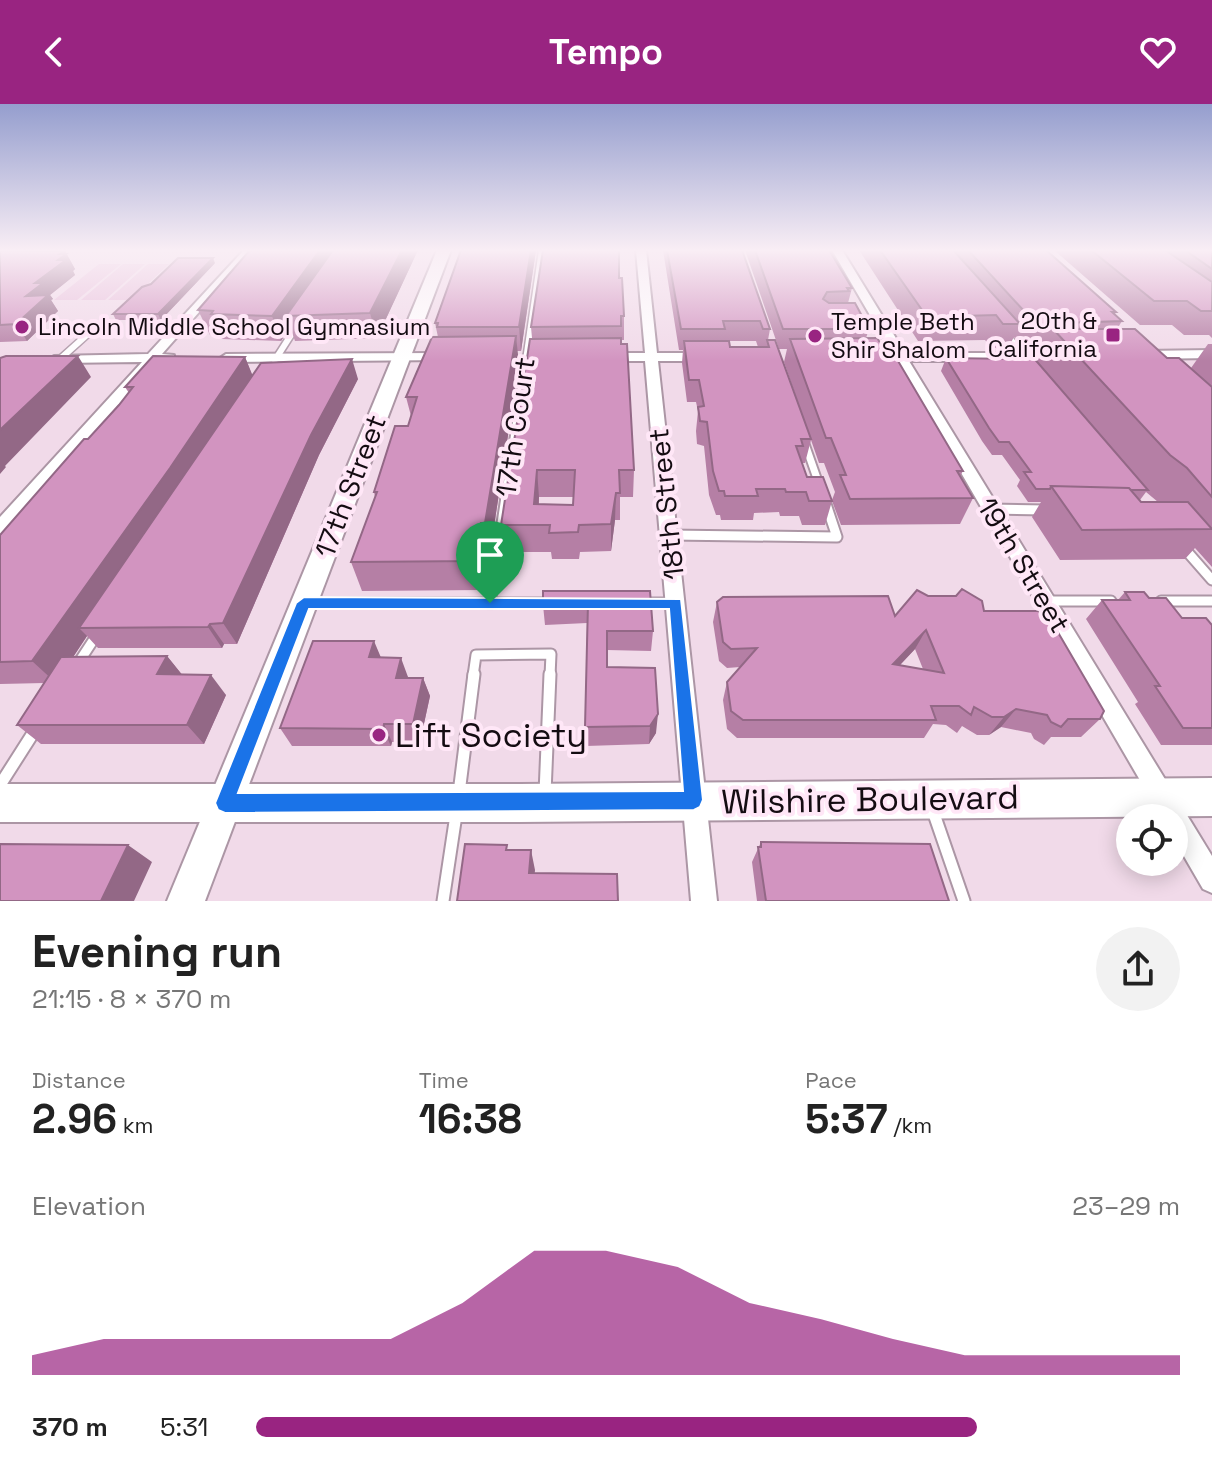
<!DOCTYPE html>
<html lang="en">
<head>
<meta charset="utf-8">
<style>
  :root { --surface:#fff; --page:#f2f2f2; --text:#222; --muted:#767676; --accent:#992481 }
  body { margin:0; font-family:"Space Grotesk",sans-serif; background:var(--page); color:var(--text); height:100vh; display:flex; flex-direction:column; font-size:30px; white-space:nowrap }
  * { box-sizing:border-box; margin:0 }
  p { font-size:26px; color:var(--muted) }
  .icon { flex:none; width:44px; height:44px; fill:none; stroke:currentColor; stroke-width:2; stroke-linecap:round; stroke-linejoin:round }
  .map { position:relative; height:797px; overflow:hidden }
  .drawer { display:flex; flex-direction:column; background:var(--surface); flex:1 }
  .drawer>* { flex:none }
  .fabs { position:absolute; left:1116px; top:700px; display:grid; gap:16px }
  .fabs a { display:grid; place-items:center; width:72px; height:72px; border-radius:50%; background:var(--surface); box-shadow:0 4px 20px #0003; font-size:40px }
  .pin { position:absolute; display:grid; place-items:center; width:68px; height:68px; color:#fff; margin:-82px -34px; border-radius:50% 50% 50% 0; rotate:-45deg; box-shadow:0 0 8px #0007 }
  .pin .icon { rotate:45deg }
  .round { display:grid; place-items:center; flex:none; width:84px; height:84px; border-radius:42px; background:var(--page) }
  .summary { display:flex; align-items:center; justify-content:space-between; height:136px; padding:0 32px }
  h1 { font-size:44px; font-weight:800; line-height:60px }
  .figures { display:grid; grid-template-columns:repeat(3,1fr); gap:12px; height:136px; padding:8px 32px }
  .figures div { display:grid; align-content:center }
  .figures b { font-size:40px; font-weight:800 }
  .figures small { font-size:22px; font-weight:400 }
  .figures p { font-size:22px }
  .chart { height:224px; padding:16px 32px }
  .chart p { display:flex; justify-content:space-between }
  .chart svg { width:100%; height:144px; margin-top:8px; fill:var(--accent); opacity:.7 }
  ul { padding:0 32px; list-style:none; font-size:26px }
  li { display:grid; grid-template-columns:128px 96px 1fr; align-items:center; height:60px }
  li i { height:20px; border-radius:10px; background:var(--accent) }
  header { display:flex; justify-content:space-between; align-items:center; height:104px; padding:0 32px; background:var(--accent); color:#fff; font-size:36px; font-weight:800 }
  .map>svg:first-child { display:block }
  .green { fill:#e8bfdb }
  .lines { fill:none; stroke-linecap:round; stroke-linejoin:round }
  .lane-far3-casing { stroke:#ac96a5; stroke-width:9 }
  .lane-far2-casing { stroke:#ac96a5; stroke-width:11 }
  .lane-far1-casing { stroke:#ac96a5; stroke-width:13 }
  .lane-casing { stroke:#ac96a5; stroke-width:15 }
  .street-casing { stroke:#ac96a5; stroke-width:4 }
  .secondary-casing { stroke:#ac96a5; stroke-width:4 }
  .primary-casing { stroke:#ac96a5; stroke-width:4 }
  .lane-far3 { stroke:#fff; stroke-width:6 }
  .lane-far2 { stroke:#fff; stroke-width:7 }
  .lane-far1 { stroke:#fff; stroke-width:9 }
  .lane { stroke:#fff; stroke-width:11 }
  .street { fill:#fff; fill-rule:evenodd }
  .secondary { fill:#fff; fill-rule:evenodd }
  .primary { fill:#fff; fill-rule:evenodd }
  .wall { fill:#b57fa5; fill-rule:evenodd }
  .shaded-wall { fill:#936886 }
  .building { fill:#d294c0; stroke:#936886; stroke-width:2; fill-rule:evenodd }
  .route { fill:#1a73e8; stroke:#fff; stroke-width:2; fill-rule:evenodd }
  .poi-dot { fill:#992481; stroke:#ffe7f7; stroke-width:3 }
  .labels { text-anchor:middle; stroke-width:8; stroke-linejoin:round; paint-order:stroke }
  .far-poi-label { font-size:24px; fill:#140c12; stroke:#ffe7f7; text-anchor:start }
  .street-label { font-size:28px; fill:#140c12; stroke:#ffe7f7 }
  .near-poi-label { font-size:34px; fill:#140c12; stroke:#ffe7f7; text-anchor:start }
  .near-street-label { font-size:34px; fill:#140c12; stroke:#ffe7f7 }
</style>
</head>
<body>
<header><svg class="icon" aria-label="back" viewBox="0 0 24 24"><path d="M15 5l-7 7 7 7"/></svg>Tempo<svg class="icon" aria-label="heart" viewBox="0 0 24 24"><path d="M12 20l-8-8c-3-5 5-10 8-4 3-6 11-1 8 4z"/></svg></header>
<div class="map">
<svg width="1212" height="797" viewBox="0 0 1212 797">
  <rect width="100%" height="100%" fill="#f1dae9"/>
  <path class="green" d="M 99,160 L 121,160 L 77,196 L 54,196 Z
    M 123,160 L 145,160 L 105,196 L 81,196 Z
    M 148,160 L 169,160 L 131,196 L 108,196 Z"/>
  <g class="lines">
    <defs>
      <path id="lane-far3" d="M 1005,229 L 1024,252
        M 60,255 L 89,229
        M 275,256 L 298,220
        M 526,256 L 542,146"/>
      <path id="lane-far2" d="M 805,340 L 819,380
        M 505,395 L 526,254"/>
      <path id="lane-far1" d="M 991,405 L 1045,406
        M 670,431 L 837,433 L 826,400
        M 1184,444 L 1212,476
        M 1045,497 L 1111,497
        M 1161,497 L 1212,497
        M 308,499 L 551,499
        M 490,499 L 506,393
        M 640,499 L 675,499
        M 77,561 L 98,529
        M 473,572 L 476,551 L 551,550 L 550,572"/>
      <path id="lane" d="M 0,681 L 37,623
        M 459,689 L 474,570
        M 545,689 L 550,570
        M 933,707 L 964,797
        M 443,797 L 456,711"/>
      <path id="street" d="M 244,146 L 254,146 L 162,250 L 174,251 L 174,257 L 156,258 L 6,428 L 0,430 L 0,413 L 142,258 L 58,259 L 54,258 L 54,252 L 148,250 Z
        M 636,146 L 646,146 L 657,249 L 702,249 L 708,253 L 702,257 L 658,257 L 717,797 L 691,797 L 645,257 L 606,257 L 600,253 L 606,249 L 645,249 Z
        M 832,146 L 842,146 L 905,249 L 1058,249 L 1064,253 L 1058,257 L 909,257 L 1212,752 L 1212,789 L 1203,785 L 1174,735 L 1174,714 L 1162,714 L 896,257 L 874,257 L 868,253 L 874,249 L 892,249 Z
        M 1212,246 L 1212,254 L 1142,255 L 1136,251 L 1142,247 Z
        M 442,249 L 446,250 L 446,256 L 226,258 L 220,254 L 226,250 Z"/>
      <path id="secondary" d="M 437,146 L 451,146 L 205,797 L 167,797 Z"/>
      <path id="primary" d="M 1212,674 L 1212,712 L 519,718 L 0,718 L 0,680 L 519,680 Z"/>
    </defs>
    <use href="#lane-far3" class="lane-far3-casing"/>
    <use href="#lane-far2" class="lane-far2-casing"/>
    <use href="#lane-far1" class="lane-far1-casing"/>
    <use href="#lane" class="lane-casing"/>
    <use href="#street" class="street-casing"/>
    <use href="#secondary" class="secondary-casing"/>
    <use href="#primary" class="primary-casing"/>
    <use href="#lane-far3" class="lane-far3"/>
    <use href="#lane-far2" class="lane-far2"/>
    <use href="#lane-far1" class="lane-far1"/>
    <use href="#lane" class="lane"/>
    <use href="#street" class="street"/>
    <use href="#secondary" class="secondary"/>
    <use href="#primary" class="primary"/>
  </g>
  <path class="wall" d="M 0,146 L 65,147 L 75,165 L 73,167 L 75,171 L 50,191 L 53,195 L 51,196 L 58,207 L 27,237 L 0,238 Z
    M 250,146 L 418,146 L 377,234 L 295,237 L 290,223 L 281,237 L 222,235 L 220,232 L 210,231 L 198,206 Z
    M 461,146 L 536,146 L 521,247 L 517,247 L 519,260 L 490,448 L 486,448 L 481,486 L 362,487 L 351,458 L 375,393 L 374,388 L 408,322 L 411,312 L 406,293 L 438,233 L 435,219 Z
    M 663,146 L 742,146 L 770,225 L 768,236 L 802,310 L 784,258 L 787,245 L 779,245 L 745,146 L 829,146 L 852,184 L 848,199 L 869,225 L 866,234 L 883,243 L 963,367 L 960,372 L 973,394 L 960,420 L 841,421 L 832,397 L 825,421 L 802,421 L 799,412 L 780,412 L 779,408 L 754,409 L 753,416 L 721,416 L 720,411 L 716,411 L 709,391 L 704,342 L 697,340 L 696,327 L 698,307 L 696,298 L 687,298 L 682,259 L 683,246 L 679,246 ZM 729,237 L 756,237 L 758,243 L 730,243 ZM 811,336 L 819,359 L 824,359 L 835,388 L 832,396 L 807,373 L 802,359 L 805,359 Z
    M 859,146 L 1046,146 L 1116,208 L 1115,210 L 1122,217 L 1117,225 L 1167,254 L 1191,264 L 1208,240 L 1212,240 L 1212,463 L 1195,444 L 1185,455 L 1060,456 L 1032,413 L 1041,398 L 1028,398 L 1017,382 L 1020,376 L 1002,351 L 992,351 L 982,337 L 941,267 L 946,254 L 1004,255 L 1008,245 L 1036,258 L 1044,243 L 1024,244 L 1014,233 L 1008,244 L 992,244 L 985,236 L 918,237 ZM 1146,388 L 1158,398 L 1141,398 L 1140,396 Z
    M 1054,146 L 1212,146 L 1212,234 L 1209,231 L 1184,231 L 1172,221 L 1140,221 Z
    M 215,159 L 161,216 L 116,216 L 113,210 Z
    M 619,174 L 624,212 L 624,236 L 621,236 L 634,366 L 633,393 L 620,393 L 620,416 L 615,416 L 611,447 L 580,448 L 579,455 L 552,455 L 551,448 L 505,448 L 501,421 L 532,234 L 531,223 ZM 539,393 L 573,393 L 573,401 L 539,400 Z
    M 245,253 L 252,271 L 358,275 L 319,351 L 237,540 L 224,540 L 222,544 L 98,544 L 87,532 L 73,553 L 167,552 L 182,571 L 226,591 L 204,640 L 41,640 L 17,621 L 44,579 L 0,580 L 0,431 L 119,301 L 129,289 L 125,283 Z
    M 650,487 L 653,527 L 651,547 L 607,546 L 607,563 L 656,629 L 649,640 L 586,642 L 585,623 L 587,519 L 545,521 L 543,501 Z
    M 1125,488 L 1149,494 L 1182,514 L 1212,521 L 1212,641 L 1161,641 L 1135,600 L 1138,598 L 1086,515 L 1102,496 L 1118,496 Z
    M 928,492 L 984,507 L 1100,615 L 1081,633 L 1051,633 L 1044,641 L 1034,635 L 1031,629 L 1001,623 L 989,631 L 977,631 L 962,622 L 957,629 L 946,621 L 933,620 L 924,634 L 737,634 L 727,625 L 723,596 L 727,578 L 740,563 L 727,564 L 719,557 L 713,518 L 717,498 L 895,512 ZM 915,545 L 923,565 L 900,561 Z
    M 381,554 L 408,573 L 408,574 L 423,574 L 430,592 L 420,638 L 392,638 L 391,642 L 292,642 L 280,624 Z
    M 761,738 L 949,797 L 757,797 L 752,758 Z"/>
  <path class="shaded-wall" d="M 320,146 L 343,146 L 286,212 L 290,223 L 281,237 L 272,212 Z
    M 402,146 L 418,146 L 377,234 L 370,209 Z
    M 531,146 L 536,146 L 521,247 L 519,223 Z
    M 65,147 L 75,165 L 73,167 L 75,171 L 50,191 L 53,195 L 51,196 L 58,207 L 27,237 L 16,220 L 26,192 L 35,179 L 58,156 L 60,150 Z
    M 213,154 L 215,159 L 161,216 L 158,210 Z
    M 516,232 L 519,260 L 490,448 L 485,419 Z
    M 78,252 L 91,273 L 5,362 L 6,363 L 0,370 L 0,326 Z
    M 245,253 L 254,275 L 79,524 L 87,532 L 56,579 L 32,557 Z
    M 352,255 L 358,275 L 319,351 L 237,540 L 223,519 L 311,331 Z
    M 537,366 L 539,393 L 537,421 L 534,400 Z
    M 616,389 L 615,416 L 611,447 L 611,420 Z
    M 481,419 L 486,448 L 481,486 L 475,457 Z
    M 210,520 L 224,540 L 222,544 L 208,523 Z
    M 926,526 L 915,545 L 883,579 L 893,560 Z
    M 374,537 L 382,556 L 369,553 Z
    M 167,552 L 184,573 L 157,570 Z
    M 401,554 L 408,573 L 403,592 L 396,574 Z
    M 211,571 L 226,591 L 204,640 L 187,621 Z
    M 423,574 L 430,592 L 420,638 L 413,620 Z
    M 1016,605 L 1001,623 L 989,631 L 1004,613 Z
    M 658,610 L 656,629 L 649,640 L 650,622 Z
    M 384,620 L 392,638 L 391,642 L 383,625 Z
    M 128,741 L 152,758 L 134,797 L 101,797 Z
    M 531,746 L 535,766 L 533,788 L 529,769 Z"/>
  <path class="building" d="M 0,146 L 65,147 L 60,150 L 66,150 L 58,156 L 66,156 L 35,179 L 43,179 L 26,192 L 48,191 L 16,220 L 0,221 Z
    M 250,146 L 320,146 L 272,212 L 211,210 L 213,207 L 198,206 Z
    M 333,146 L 402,146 L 370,209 L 286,212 Z
    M 461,146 L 531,146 L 519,223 L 437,223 L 438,219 L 435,219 Z
    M 543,146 L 619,146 L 619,174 L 622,174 L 624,212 L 621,212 L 621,222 L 531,223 Z
    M 667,146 L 742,146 L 770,225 L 763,225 L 760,217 L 723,217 L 725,225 L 681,225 Z
    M 755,146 L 829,146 L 852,184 L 847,184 L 849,187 L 827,188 L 823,195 L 829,199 L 855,199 L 869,225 L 783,225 Z
    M 880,146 L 953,146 L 1020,220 L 1003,220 L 996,211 L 927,213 Z
    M 968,146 L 1046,146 L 1116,208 L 1112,208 L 1122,217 L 1036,220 Z
    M 1091,146 L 1165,146 L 1212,178 L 1212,207 L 1201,207 L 1187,197 L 1154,197 Z
    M 1185,146 L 1212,146 L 1212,165 Z
    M 178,154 L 213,154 L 158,210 L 113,210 L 142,183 L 151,180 Z
    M 1053,225 L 1135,225 L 1167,254 L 1179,254 L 1212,283 L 1212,393 L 1187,364 L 1170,351 Z
    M 516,232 L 485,419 L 481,419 L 475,457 L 351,458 L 377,388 L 374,388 L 395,322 L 408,322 L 417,293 L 406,293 L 432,233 Z
    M 621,234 L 621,240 L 627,240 L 634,366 L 619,366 L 620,389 L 616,389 L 611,420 L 579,421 L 578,428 L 549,429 L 550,421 L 501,421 L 530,235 ZM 537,366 L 575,366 L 573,401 L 534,400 Z
    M 877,234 L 883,243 L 891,245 L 963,367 L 957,367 L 973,394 L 850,395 L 840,371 L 846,371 L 831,334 L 826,334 L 790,235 Z
    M 767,236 L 775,236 L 811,335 L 801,335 L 803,342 L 796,342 L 807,373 L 823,373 L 832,397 L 809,397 L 806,388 L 786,388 L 785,385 L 756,385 L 758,392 L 725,392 L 724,387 L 719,387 L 713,367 L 707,318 L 700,317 L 698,303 L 704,302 L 699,276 L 689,276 L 684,237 L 729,237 L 730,243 L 769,243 Z
    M 1008,245 L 1026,245 L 1148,386 L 1131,386 L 1129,384 L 1051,382 L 1050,385 L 1036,385 L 1024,368 L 1031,368 L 1009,338 L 999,338 L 989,324 L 946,254 L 1016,255 Z
    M 6,252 L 78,252 L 0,326 L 0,254 Z
    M 153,252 L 245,253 L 170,364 L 32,557 L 0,558 L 0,431 L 84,335 L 88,335 L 119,301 L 133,283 L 125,283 Z
    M 352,255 L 311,331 L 223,519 L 210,520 L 208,523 L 79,524 L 261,259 Z
    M 1051,382 L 1129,384 L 1141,398 L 1188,398 L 1212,425 L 1082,426 Z
    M 962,485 L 982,497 L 984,507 L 1038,507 L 1049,513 L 1104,607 L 1100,615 L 1068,615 L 1061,623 L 1051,618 L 1047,611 L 1016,605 L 1004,613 L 992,613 L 974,603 L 971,611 L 959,602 L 931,602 L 936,616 L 743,616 L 731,607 L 727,578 L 757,544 L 731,545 L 723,538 L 717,498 L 723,493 L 888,492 L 895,512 L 917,486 L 928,492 L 956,492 ZM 926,526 L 944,569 L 893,560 Z
    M 543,487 L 650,487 L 653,527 L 607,527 L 607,563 L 655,564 L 658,610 L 650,622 L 585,623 L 588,499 L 543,501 Z
    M 1125,488 L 1144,488 L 1149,494 L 1166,494 L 1182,514 L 1206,514 L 1212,521 L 1212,624 L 1183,624 L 1155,582 L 1160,582 L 1102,496 L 1130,496 Z
    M 313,537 L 374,537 L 369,553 L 401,554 L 396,574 L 423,574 L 413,620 L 384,620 L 383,625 L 280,624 Z
    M 167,552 L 157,570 L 211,571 L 187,621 L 17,621 L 61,553 Z
    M 761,738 L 930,740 L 949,797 L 766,797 L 758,743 L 761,743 Z
    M 0,740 L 128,741 L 101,797 L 0,797 Z
    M 465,740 L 507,741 L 506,746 L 531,746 L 529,769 L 617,770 L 618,797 L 457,797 Z"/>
  <linearGradient id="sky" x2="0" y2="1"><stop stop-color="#959ece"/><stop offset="0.57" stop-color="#f9eef5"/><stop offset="1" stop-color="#f9eef5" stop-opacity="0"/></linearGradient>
  <rect width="1212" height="257" fill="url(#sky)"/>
  <path class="route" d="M 304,493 L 681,495 L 703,696 L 700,703 L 694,706 L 225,709 L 218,706 L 215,699 L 296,499 ZM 309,505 L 669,505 L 683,687 L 238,689 Z"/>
  <g class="poi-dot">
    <circle cx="22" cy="223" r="8"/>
    <rect x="1105" y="223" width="16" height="16" rx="4"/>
    <circle cx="815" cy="232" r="8"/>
    <circle cx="379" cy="631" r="8"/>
  </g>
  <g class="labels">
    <g class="far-poi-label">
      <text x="1097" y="225" text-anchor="end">20th &amp;<tspan x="1097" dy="28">California</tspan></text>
      <text x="831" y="226">Temple Beth<tspan x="831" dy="28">Shir Shalom</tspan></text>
      <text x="38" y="231">Lincoln Middle School Gymnasium</text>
    </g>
    <g class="street-label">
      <text transform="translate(515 323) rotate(-82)" y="10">17th Court</text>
      <text transform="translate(350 382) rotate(-69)" y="10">17th Street</text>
      <text transform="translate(666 400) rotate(-96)" y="10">18th Street</text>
      <text transform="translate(1024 461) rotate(59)" y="10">19th Street</text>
    </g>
    <g class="near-poi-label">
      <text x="395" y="643">Lift Society</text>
    </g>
    <g class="near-street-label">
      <text transform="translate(870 695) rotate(-1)" y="12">Wilshire Boulevard</text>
    </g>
  </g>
</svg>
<div class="fabs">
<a><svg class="icon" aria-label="locate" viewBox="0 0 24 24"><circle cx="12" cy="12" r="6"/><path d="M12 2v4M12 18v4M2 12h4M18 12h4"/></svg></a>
</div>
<div class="pin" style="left:490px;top:499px;background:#1e9e55"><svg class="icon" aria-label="arrive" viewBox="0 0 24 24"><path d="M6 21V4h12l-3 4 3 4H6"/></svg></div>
</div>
<section class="drawer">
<div class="summary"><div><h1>Evening run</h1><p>21:15 · 8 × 370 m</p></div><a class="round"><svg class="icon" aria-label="share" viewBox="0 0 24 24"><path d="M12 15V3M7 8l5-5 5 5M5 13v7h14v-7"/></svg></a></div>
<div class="figures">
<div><p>Distance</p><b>2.96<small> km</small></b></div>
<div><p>Time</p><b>16:38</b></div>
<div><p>Pace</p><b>5:37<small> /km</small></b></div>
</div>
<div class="chart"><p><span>Elevation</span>23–29 m</p>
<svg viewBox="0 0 160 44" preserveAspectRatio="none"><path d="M0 44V38L10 33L20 33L30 33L40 33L50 33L60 22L70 6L80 6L90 11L100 22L110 27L120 33L130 38L140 38L150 38L160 38V44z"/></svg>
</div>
<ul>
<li><b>370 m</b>5:31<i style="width:78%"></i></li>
</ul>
</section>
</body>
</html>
